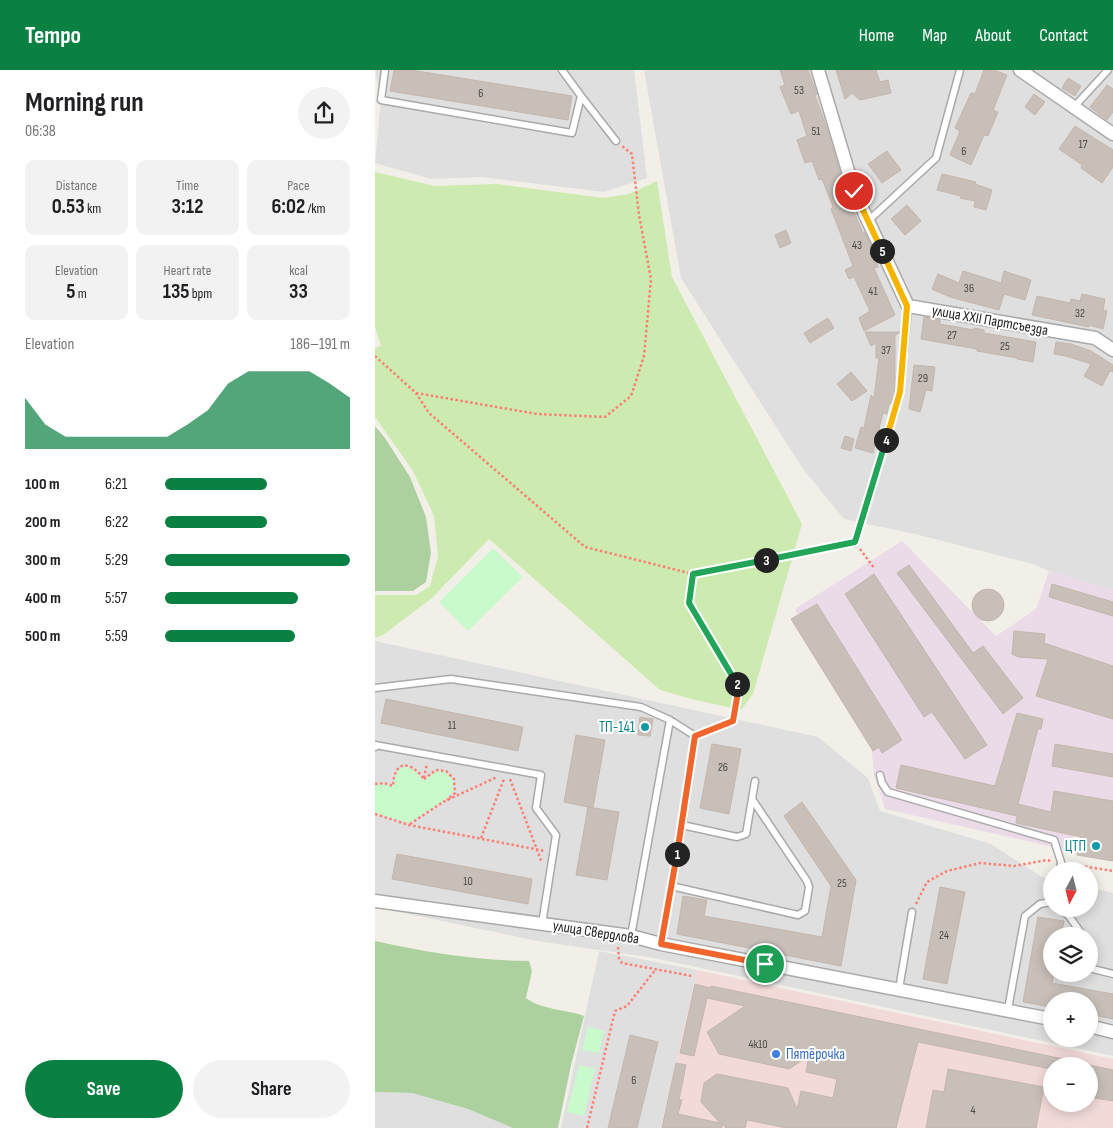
<!DOCTYPE html>
<html lang="en">
<head>
<meta charset="utf-8">
<style>
  :root { --surface:#fff; --page:#f2f2f2; --text:#202124; --muted:#757577; --accent:#0b8043 }
  body { margin:0; font-family:"Sofia Sans Condensed",sans-serif; background:var(--page); color:var(--text); height:100vh; display:flex; flex-direction:column; font-size:19px; white-space:nowrap }
  * { box-sizing:border-box; margin:0 }
  p { font-size:16px; color:var(--muted) }
  .icon { flex:none; width:28px; height:28px; fill:none; stroke:currentColor; stroke-width:2; stroke-linecap:round; stroke-linejoin:round }
  .map { position:relative; flex:1; overflow:hidden }
  .sheet { display:flex; flex-direction:column; background:var(--surface); width:375px }
  .sheet>* { flex:none }
  .needle { width:32px; rotate:187deg }
  .buttons { position:absolute; left:668px; top:792px; display:grid; gap:10px }
  .buttons a { display:grid; place-items:center; width:55px; height:55px; border-radius:50%; background:var(--surface); box-shadow:0 2px 12px #0003; font-size:25px }
  .pin { position:absolute; display:grid; place-items:center; width:42px; height:42px; color:#fff; margin:-21px; border:2px solid #fff; border-radius:50%; box-shadow:0 1px 5px #0007 }
  .km { position:absolute; width:25px; height:25px; margin:-12px; border-radius:50%; background:#222; color:#fff; font-size:14px; line-height:25px; text-align:center }
  .round { display:grid; place-items:center; flex:none; width:52px; height:52px; border-radius:26px; background:var(--page) }
  .overview { display:flex; align-items:center; justify-content:space-between; height:85px; padding:0 25px }
  h1 { font-size:28px; font-weight:700; line-height:38px }
  .metrics { display:grid; grid-template-columns:repeat(3,1fr); gap:8px; height:85px; padding:5px 25px }
  .metrics div { display:grid; align-content:center; border-radius:10px; background:var(--page); text-align:center }
  .metrics b { font-size:21px; font-weight:700 }
  .metrics small { font-size:14px; font-weight:400 }
  .metrics p { font-size:14px }
  .chart { height:140px; padding:10px 25px }
  .chart p { display:flex; justify-content:space-between }
  .chart svg { width:100%; height:90px; margin-top:5px; fill:var(--accent); opacity:.7 }
  .button { display:flex; gap:10px; margin-top:auto; padding:10px 25px }
  .button a { flex:1; height:58px; border-radius:30px; background:var(--accent); color:#fff; font-size:20px; font-weight:700; line-height:58px; text-align:center }
  .button a+a { background:var(--page); color:var(--text) }
  ul { padding:0 25px; list-style:none; font-size:16px }
  li { display:grid; grid-template-columns:80px 60px 1fr; align-items:center; height:38px }
  li i { height:12px; border-radius:6px; background:var(--accent) }
  header { display:flex; align-items:center; gap:30px; box-sizing:border-box; height:70px; padding:0 25px; background:var(--accent); color:#fff }
  header strong { font-size:24px }
  nav { display:flex; gap:28px; margin-inline-start:auto; font-size:18px }
  main { display:flex; flex:1; min-height:0 }
  .map>svg:first-child { display:block }
  .residential { fill:#e0dfdf; fill-rule:evenodd }
  .commercial { fill:#f2dad9; fill-rule:evenodd }
  .industrial { fill:#ebdbe8 }
  .grass { fill:#cdebb0 }
  .forest { fill:#add19e }
  .park { fill:#c8facc }
  .building { fill:#c7bfb8; stroke:#c4b6ab }
  .lines { fill:none; stroke-linecap:round; stroke-linejoin:round }
  .lane-casing { stroke:#a9a9a9; stroke-width:9 }
  .street-casing { stroke:#a9a9a9; stroke-width:15 }
  .path { stroke:#fa8072; stroke-width:2.5; stroke-dasharray:2.5 2.5; stroke-linecap:butt }
  .lane { stroke:#fff; stroke-width:6 }
  .street { stroke:#fff; stroke-width:12 }
  .split-1-casing { stroke:#fff; stroke-width:10 }
  .split-2-casing { stroke:#fff; stroke-width:10 }
  .split-3-casing { stroke:#fff; stroke-width:10 }
  .split-4-casing { stroke:#fff; stroke-width:10 }
  .split-5-casing { stroke:#fff; stroke-width:10 }
  .split-6-casing { stroke:#fff; stroke-width:10 }
  .split-1 { stroke:#f0652b; stroke-width:6 }
  .split-2 { stroke:#f0652b; stroke-width:6 }
  .split-3 { stroke:#22a559; stroke-width:6 }
  .split-4 { stroke:#22a559; stroke-width:6 }
  .split-5 { stroke:#f5b400; stroke-width:6 }
  .split-6 { stroke:#f5b400; stroke-width:6 }
  .culture-dot { fill:#0f9aa8; stroke:#fff; stroke-width:2 }
  .shop-dot { fill:#3f7fe0; stroke:#fff; stroke-width:2 }
  .labels { text-anchor:middle; stroke-width:4; stroke-linejoin:round; paint-order:stroke }
  .number-label { font-size:12px; fill:#4b4948 }
  .street-label { font-size:15px; fill:#222; stroke:#fff }
  .culture-label { font-size:15px; fill:#0d838f; stroke:#fff; text-anchor:end }
  .shop-label { font-size:15px; fill:#366cbe; stroke:#fff; text-anchor:start }
</style>
</head>
<body>
<header>
<strong>Tempo</strong>
<nav><a>Home</a><a>Map</a><a>About</a><a>Contact</a></nav>
</header>
<main>
<section class="sheet">
<div class="overview"><div><h1>Morning run</h1><p>06:38</p></div><a class="round"><svg class="icon" aria-label="share" viewBox="0 0 24 24"><path d="M12 15V3M7 8l5-5 5 5M5 13v7h14v-7"/></svg></a></div>
<div class="metrics">
<div><p>Distance</p><b>0.53<small> km</small></b></div>
<div><p>Time</p><b>3:12</b></div>
<div><p>Pace</p><b>6:02<small> /km</small></b></div>
</div>
<div class="metrics">
<div><p>Elevation</p><b>5<small> m</small></b></div>
<div><p>Heart rate</p><b>135<small> bpm</small></b></div>
<div><p>kcal</p><b>33</b></div>
</div>
<div class="chart"><p><span>Elevation</span>186–191 m</p>
<svg viewBox="0 0 160 44" preserveAspectRatio="none"><path d="M0 44V19L10 32L20 38L30 38L40 38L50 38L60 38L70 38L80 32L90 25L100 12L110 6L120 6L130 6L140 6L150 12L160 19V44z"/></svg>
</div>
<ul>
<li><b>100 m</b>6:21<i style="width:55%"></i></li>
<li><b>200 m</b>6:22<i style="width:55%"></i></li>
<li><b>300 m</b>5:29<i style="width:100%"></i></li>
<li><b>400 m</b>5:57<i style="width:72%"></i></li>
<li><b>500 m</b>5:59<i style="width:70%"></i></li>
</ul>
<div class="button"><a>Save</a><a>Share</a></div>
</section>
<div class="map">
<svg width="738" height="1058" viewBox="0 0 738 1058">
  <rect width="100%" height="100%" fill="#f2efe9"/>
  <path class="residential" d="M 0,0 L 259,0 L 272,108 L 229,122 L 106,107 L 56,109 L 0,93 L 6,30 Z
    M 269,0 L 738,0 L 738,520 L 674,501 L 658,494 L 540,464 L 469,449 L 428,399 L 306,208 Z
    M 0,571 L 443,667 L 493,708 L 505,741 L 616,774 L 667,807 L 676,809 L 676,839 L 714,839 L 714,817 L 738,823 L 738,986 L 279,888 L 162,871 L 0,837 ZM 676,866 L 714,866 L 714,904 L 676,904 ZM 676,931 L 714,931 L 714,969 L 676,969 Z
    M 224,881 L 322,900 L 286,1058 L 186,1058 Z
    M 0,1022 L 37,1023 L 93,1039 L 138,1058 L 0,1058 Z"/>
  <path class="commercial" d="M 322,900 L 738,989 L 738,1058 L 286,1058 ZM 676,996 L 714,996 L 714,1034 L 676,1034 Z"/>
  <path class="industrial" d="M 527,471 L 621,566 L 661,539 L 674,501 L 738,520 L 738,759 L 701,753 L 696,781 L 510,739 L 499,705 L 496,671 L 420,539 Z"/>
  <path class="grass" d="M 0,102 L 60,116 L 122,114 L 228,128 L 254,124 L 282,111 L 297,207 L 427,454 L 378,624 L 366,640 L 316,629 L 285,620 L 114,469 L 57,528 L 8,565 L 0,568 L 0,525 L 41,525 L 55,516 L 63,486 L 59,446 L 38,401 L 0,347 L 0,278 L 6,276 L 0,257 Z"/>
  <path class="forest" d="M 0,356 L 10,368 L 35,407 L 51,447 L 56,483 L 51,512 L 38,521 L 0,521 Z
    M 0,871 C 50,882 103,891 154,891 L 157,901 L 151,928 C 166,940 191,939 209,946 L 196,995 L 183,1058 L 138,1058 L 93,1039 L 37,1023 L 0,1022 Z"/>
  <path class="park" d="M 118,478 L 148,507 L 93,561 L 64,532 Z
    M 29,697 C 40,698 42,703 48,711 L 62,701 L 70,702 L 78,710 L 78,722 L 67,732 L 34,753 L 0,743 L 0,715 L 8,714 L 18,717 C 19,709 20,700 29,697 Z
    M 213,957 L 229,961 L 224,983 L 207,980 Z
    M 204,995 L 220,999 L 209,1046 L 192,1042 Z"/>
  <path class="building" d="M 19,0 L 36,0 L 197,26 L 193,50 L 15,21 Z
    M 405,0 L 433,0 L 440,19 L 442,24 L 440,25 L 452,59 L 471,123 L 488,163 L 489,162 L 494,171 L 503,197 L 499,198 L 520,245 L 489,261 L 484,248 L 495,241 L 479,207 L 474,209 L 470,200 L 478,196 L 456,139 L 458,137 L 447,109 L 444,110 L 437,91 L 430,93 L 422,70 L 432,66 L 424,41 L 416,44 L 405,17 L 410,15 Z
    M 461,0 L 501,0 L 505,12 L 513,10 L 516,23 L 485,30 L 477,23 L 470,29 Z
    M 609,0 L 619,0 L 632,5 L 618,40 L 623,42 L 613,66 L 609,65 L 596,95 L 575,85 L 585,61 L 580,58 L 596,23 L 600,24 Z
    M 693,8 L 706,16 L 700,26 L 687,18 Z
    M 732,15 L 738,19 L 738,42 L 732,50 L 715,37 Z
    M 659,24 L 670,32 L 660,45 L 650,37 Z
    M 700,56 L 738,80 L 738,97 L 727,113 L 706,98 L 707,95 L 684,79 Z
    M 512,81 L 526,100 L 507,113 L 493,94 Z
    M 567,104 L 601,112 L 600,114 L 617,120 L 611,140 L 599,137 L 600,131 L 585,128 L 586,126 L 562,120 Z
    M 532,135 L 546,151 L 530,165 L 516,149 Z
    M 411,160 L 416,173 L 405,178 L 400,165 Z
    M 588,201 L 626,213 L 629,201 L 656,210 L 650,230 L 629,224 L 624,240 L 575,227 L 557,219 L 563,204 L 584,213 Z
    M 707,224 L 730,229 L 728,240 L 732,241 L 728,259 L 714,255 L 714,257 L 657,245 L 662,226 L 695,233 L 696,229 L 705,231 Z
    M 549,247 L 565,250 L 565,254 L 599,260 L 599,258 L 609,260 L 609,263 L 661,272 L 658,292 L 642,289 L 642,288 L 602,281 L 602,279 L 546,269 Z
    M 453,248 L 459,258 L 435,273 L 429,263 Z
    M 490,262 L 526,262 L 520,265 L 520,321 L 516,334 L 514,334 L 512,344 L 508,343 L 498,383 L 480,378 L 486,357 L 489,358 L 496,325 L 499,328 L 504,288 L 501,288 L 501,273 L 496,276 Z
    M 681,272 L 696,274 L 716,281 L 738,295 L 738,302 L 735,301 L 727,316 L 709,306 L 716,294 L 691,286 L 679,284 Z
    M 539,295 L 560,297 L 557,321 L 551,320 L 545,342 L 534,339 Z
    M 476,302 L 492,321 L 477,331 L 462,314 Z
    M 470,366 L 479,369 L 476,381 L 466,378 Z
    M 534,495 L 598,583 L 608,576 L 648,628 L 628,644 L 522,503 Z
    M 499,504 L 612,675 L 590,689 L 557,642 L 549,647 L 470,524 Z
    M 677,514 L 738,532 L 738,546 L 674,527 Z
    M597 535a16 16 0 1 1 32 0a16 16 0 1 1-32 0Z
    M 442,534 L 527,670 L 507,683 L 504,677 L 498,681 L 416,549 Z
    M 639,561 L 670,564 L 669,573 L 738,596 L 738,649 L 661,626 L 673,589 L 643,587 L 637,584 Z
    M 11,629 L 148,657 L 143,681 L 6,653 Z
    M 642,643 L 668,649 L 666,659 L 663,659 L 643,734 L 676,742 L 679,721 L 738,731 L 738,791 L 702,785 L 706,767 L 641,753 L 642,746 L 521,718 L 526,695 L 620,716 Z
    M 265,647 L 278,649 L 275,666 L 263,665 Z
    M 201,665 L 230,670 L 218,738 L 189,732 Z
    M 337,674 L 366,679 L 354,744 L 325,738 Z
    M 680,674 L 738,684 L 738,707 L 677,696 Z
    M 427,732 L 481,810 L 466,896 L 302,864 L 308,826 L 332,830 L 329,846 L 447,867 L 456,816 L 409,746 Z
    M 213,737 L 244,742 L 232,810 L 201,805 Z
    M 22,784 L 157,809 L 153,834 L 17,809 Z
    M 565,817 L 590,822 L 572,914 L 548,909 Z
    M 663,847 L 689,851 L 686,866 L 676,866 L 676,904 L 679,904 L 677,913 L 738,924 L 738,949 L 714,944 L 714,931 L 676,931 L 676,937 L 648,932 Z
    M 320,914 L 335,918 L 336,916 L 698,991 L 697,996 L 676,996 L 676,999 L 543,972 L 521,1058 L 412,1058 L 372,1050 L 370,1058 L 351,1058 L 347,1054 L 347,1058 L 287,1058 L 301,993 L 311,995 L 304,1030 L 307,1030 L 303,1044 L 345,1053 L 326,1032 L 329,1013 L 342,1004 L 413,1018 L 422,1039 L 426,1021 L 458,1028 L 462,1009 L 431,1002 L 434,986 L 414,999 L 344,984 L 332,962 L 370,936 L 332,928 L 319,986 L 305,983 Z
    M 255,965 L 283,972 L 262,1058 L 233,1058 Z
    M 714,995 L 738,1000 L 738,1031 L 714,1027 Z
    M 573,999 L 669,1017 L 661,1058 L 551,1058 L 558,1020 L 569,1022 Z"/>
  <g class="lines">
    <defs>
      <path id="lane" d="M 10,0 L 6,30 L 197,63 L 206,26 L 187,0
        M 206,26 L 241,71
        M 699,37 L 733,0
        M 493,151 L 561,88 L 585,0
        M 480,473 L 525,322 L 533,236
        M 0,618 L 76,609 L 266,637 L 295,650 L 320,666 L 307,755 L 286,874
        M 0,677 L 0,675 L 166,705 L 161,738 L 181,765 L 167,854
        M 505,705 L 507,713 L 513,722 L 679,770 L 686,792 L 685,801
        M 377,729 L 380,711
        M 296,816 L 423,845 L 430,841 L 434,817 L 432,811 L 377,729 L 371,764 L 362,767 L 307,755
        M 686,839 L 694,846 L 706,863 L 706,866
        M 256,866 L 295,650
        M 714,898 L 738,904
        M 524,919 L 537,842
        M 633,939 L 650,846 L 665,834 L 676,832"/>
      <path id="street" d="M 443,0 L 479,121 L 533,236 L 720,268 L 738,280
        M 645,0 L 738,64
        M 0,831 L 256,866 L 286,874 L 676,949
        M 714,956 L 738,962"/>
    </defs>
    <use href="#lane" class="lane-casing"/>
    <use href="#street" class="street-casing"/>
    <path class="path" d="M 0,286 L 41,323 L 54,343 L 210,477 L 318,504 L 473,474
      M 41,323 L 162,344 L 230,347 L 256,326 L 269,286 L 276,209 L 264,145 L 257,84 L 247,76
      M 485,479 L 499,498
      M 318,505 L 314,533 L 364,616 L 358,651 L 328,663
      M 49,708 L 52,693
      M 49,709 L 61,700 L 71,701 L 79,709 L 80,723 L 72,730
      M 135,709 L 167,793
      M 0,714 L 9,713 L 18,716 C 19,690 35,690 49,709
      M 0,744 L 34,755 L 170,781
      M 35,754 L 68,732 L 122,707
      M 106,768 L 129,709
      M 695,794 L 738,801
      M 541,834 L 552,812 L 572,801 L 605,793 L 639,796 L 672,790 L 677,791
      M 243,877 L 244,889 L 247,893 L 317,906
      M 212,1058 L 240,941 L 252,936 L 281,899"/>
    <use href="#lane" class="lane"/>
    <use href="#street" class="street"/>
  </g>
  <g class="lines">
    <defs>
      <path id="split-1" d="M 302,784 L 286,874 L 390,894"/>
      <path id="split-2" d="M 302,784 L 320,666 L 358,651 L 364,616 L 362,614"/>
      <path id="split-3" d="M 362,614 L 314,533 L 318,504 L 391,490"/>
      <path id="split-4" d="M 391,490 L 480,472 L 511,370"/>
      <path id="split-5" d="M 507,181 L 532,236 L 525,322 L 511,370"/>
      <path id="split-6" d="M 479,121 L 507,181"/>
    </defs>
    <use href="#split-1" class="split-1-casing"/>
    <use href="#split-2" class="split-2-casing"/>
    <use href="#split-3" class="split-3-casing"/>
    <use href="#split-4" class="split-4-casing"/>
    <use href="#split-5" class="split-5-casing"/>
    <use href="#split-6" class="split-6-casing"/>
    <use href="#split-1" class="split-1"/>
    <use href="#split-2" class="split-2"/>
    <use href="#split-3" class="split-3"/>
    <use href="#split-4" class="split-4"/>
    <use href="#split-5" class="split-5"/>
    <use href="#split-6" class="split-6"/>
  </g>
  <g class="culture-dot">
    <circle cx="270" cy="657" r="5"/>
    <circle cx="721" cy="776" r="5"/>
  </g>
  <circle class="shop-dot" cx="401" cy="984" r="5"/>
  <g class="labels">
    <g class="number-label">
      <text x="424" y="24">53</text>
      <text x="106" y="27">6</text>
      <text x="441" y="65">51</text>
      <text x="708" y="78">17</text>
      <text x="589" y="85">6</text>
      <text x="482" y="179">43</text>
      <text x="594" y="222">36</text>
      <text x="498" y="225">41</text>
      <text x="705" y="247">32</text>
      <text x="577" y="269">27</text>
      <text x="630" y="280">25</text>
      <text x="511" y="284">37</text>
      <text x="548" y="312">29</text>
      <text x="77" y="659">11</text>
      <text x="348" y="701">26</text>
      <text x="93" y="815">10</text>
      <text x="467" y="817">25</text>
      <text x="569" y="869">24</text>
      <text x="383" y="978">4к10</text>
      <text x="259" y="1014">6</text>
      <text x="598" y="1044">4</text>
    </g>
    <g class="street-label">
      <text transform="translate(615 250) rotate(10)" y="5">улица XXII Партсъезда</text>
      <text transform="translate(221 862) rotate(9)" y="5">улица Свердлова</text>
    </g>
    <g class="culture-label">
      <text x="260" y="662">ТП-141</text>
      <text x="711" y="781">ЦТП</text>
    </g>
    <g class="shop-label">
      <text x="411" y="989">Пятёрочка</text>
    </g>
  </g>
</svg>
<div class="buttons">
<a><svg class="needle" viewBox="-14 -14 28 28"><path d="M0-13l5 13h-10z" fill="#e53935"/><path d="M0 13l5-13h-10z" fill="#757577"/></svg></a>
<a><svg class="icon" aria-label="layers" viewBox="0 0 24 24"><path d="M12 4l9 5-9 5-9-5zM3 14l9 5 9-5"/></svg></a>
<a>+</a>
<a>−</a>
</div>
<div class="pin" style="left:390px;top:894px;background:#1e9e55"><svg class="icon" aria-label="arrive" viewBox="0 0 24 24"><path d="M6 21V4h12l-3 4 3 4H6"/></svg></div>
<div class="pin" style="left:479px;top:121px;background:#d93025"><svg class="icon" aria-label="check" viewBox="0 0 24 24"><path d="M5 12l5 5 9-10"/></svg></div>
<b class="km" style="left:302px;top:784px">1</b>
<b class="km" style="left:362px;top:614px">2</b>
<b class="km" style="left:391px;top:490px">3</b>
<b class="km" style="left:511px;top:370px">4</b>
<b class="km" style="left:507px;top:181px">5</b>
</div>
</main>
</body>
</html>
